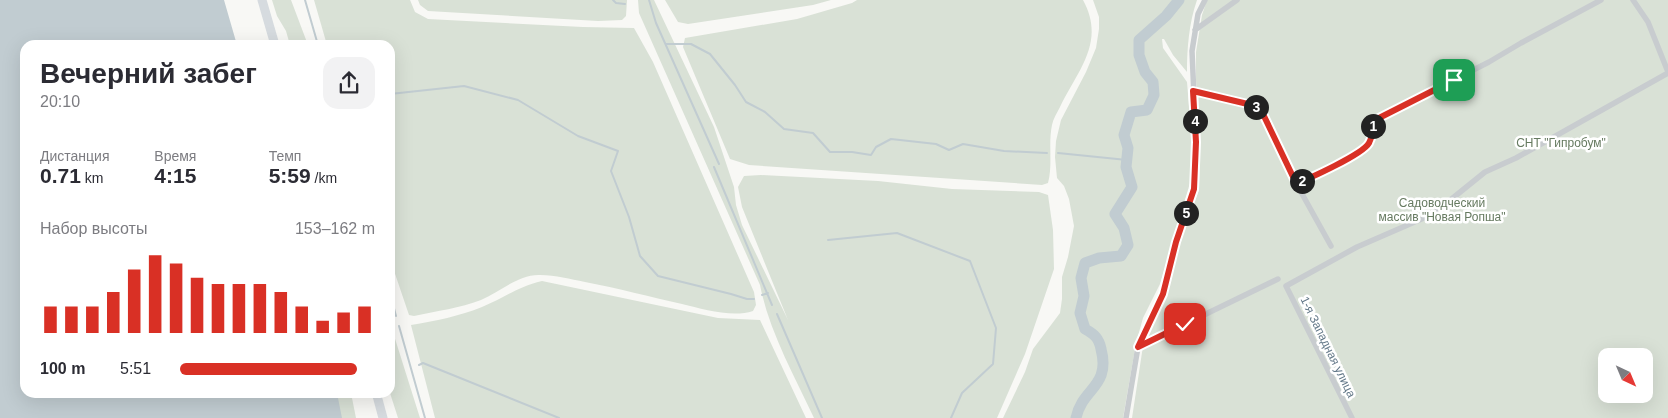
<!DOCTYPE html>
<html lang="ru">
<head>
<meta charset="utf-8">
<style>
  :root { --surface:#fff; --page:#f2f2f3; --text:#2b2b33; --muted:#7c7c81; --accent:#d93025 }
  body { margin:0; font-family:Helvetica,sans-serif; background:var(--page); color:var(--text); height:100vh; display:flex; flex-direction:column; font-size:19px; white-space:nowrap }
  * { box-sizing:border-box; margin:0 }
  p { font-size:16px; color:var(--muted) }
  .icon { flex:none; width:28px; height:28px; fill:none; stroke:currentColor; stroke-width:2; stroke-linecap:round; stroke-linejoin:round }
  .map { position:relative; flex:1; overflow:hidden }
  .panel { position:absolute; left:20px; top:40px; width:375px; height:358px; display:flex; flex-direction:column; background:var(--surface); border-radius:15px; box-shadow:0 5px 20px #0002 }
  .panel>* { flex:none }
  .needle { width:32px; rotate:136deg }
  .buttons { position:absolute; left:1598px; top:348px; display:grid; gap:10px }
  .buttons a { display:grid; place-items:center; width:55px; height:55px; border-radius:10px; background:var(--surface); box-shadow:0 5px 20px #0002; font-size:25px }
  .pin { position:absolute; display:grid; place-items:center; width:42px; height:42px; color:#fff; margin:-21px; border-radius:10px; box-shadow:0 2px 8px #0006 }
  .km { position:absolute; width:25px; height:25px; margin:-12px; border-radius:50%; background:#222; color:#fff; font-size:14px; line-height:25px; text-align:center }
  .round { display:grid; place-items:center; flex:none; width:52px; height:52px; border-radius:15px; background:var(--page) }
  .head { display:flex; align-items:center; justify-content:space-between; height:85px; padding:0 20px }
  h1 { font-size:28px; font-weight:700; line-height:38px }
  .figures { display:grid; grid-template-columns:repeat(3,1fr); gap:8px; height:85px; padding:5px 20px }
  .figures div { display:grid; align-content:center }
  .figures b { font-size:21px; font-weight:700 }
  .figures small { font-size:14px; font-weight:400 }
  .figures p { font-size:14px }
  .chart { height:140px; padding:10px 20px }
  .chart p { display:flex; justify-content:space-between }
  .chart svg { width:100%; height:90px; margin-top:5px; stroke:var(--accent); stroke-width:6 }
  ul { padding:0 20px; list-style:none; font-size:16px }
  li { display:grid; grid-template-columns:80px 60px 1fr; align-items:center; height:38px }
  li i { height:12px; border-radius:6px; background:var(--accent) }
  .map>svg:first-child { display:block }
  .green { fill:#d9e1d6; fill-rule:evenodd }
  .water { fill:#c1ccd1 }
  .lines { fill:none; stroke-linecap:round; stroke-linejoin:round }
  .stream { stroke:#c1ccd1; stroke-width:2 }
  .river { stroke:#c1ccd1; stroke-width:11 }
  .minor { stroke:#c8cccf; stroke-width:5.5 }
  .secondary { stroke:#d6dbdf; stroke-width:9 }
  .route-casing { stroke:#fff; stroke-width:10 }
  .route { stroke:#d93025; stroke-width:6 }
  .labels { text-anchor:middle; stroke-width:5; stroke-linejoin:round; paint-order:stroke }
  .park-label { font-size:12px; fill:#667a60; stroke:#fff }
  .street-label { font-size:12px; fill:#647989; stroke:#fff }
</style>
</head>
<body>
<div class="map">
<svg width="1668" height="418" viewBox="0 0 1668 418">
  <rect width="100%" height="100%" fill="#f8f8f5"/>
  <path class="green" d="M 272,0 L 291,0 L 308,45 L 290,45 L 286,31 L 277,16 Z
    M 314,0 L 410,0 L 415,12 L 428,19 L 583,27 L 634,28 L 653,62 L 754,292 L 756,305 L 753,311 C 732,318 703,309 682,304 C 650,297 618,288 585,282 C 570,279 556,275 540,275 C 519,274 500,292 481,300 C 460,308 437,311 414,316 L 409,315 L 390,259 L 390,45 L 327,45 Z
    M 418,0 L 627,0 L 626,16 L 622,20 L 598,21 L 428,11 L 420,5 Z
    M 638,0 L 654,0 L 714,127 L 734,187 L 736,205 L 742,225 L 788,320 L 742,207 L 738,187 L 744,176 L 761,175 L 878,181 L 952,189 L 1039,192 L 1048,195 L 1053,230 L 1054,269 L 1025,354 L 997,418 L 814,418 C 794,375 769,331 760,285 L 639,13 Z
    M 665,0 L 831,0 L 813,5 L 688,24 L 678,22 Z
    M 857,0 L 1083,0 C 1106,42 1078,70 1060,107 C 1057,113 1053,119 1052,125 C 1048,144 1053,165 1048,183 L 1042,185 L 749,165 L 730,159 L 683,47 L 685,38 L 797,19 L 852,3 Z
    M 1093,0 L 1197,0 C 1189,23 1187,48 1187,72 L 1173,55 L 1164,39 L 1162,39 L 1163,48 L 1187,82 L 1192,142 L 1190,183 L 1160,284 L 1143,318 L 1136,343 L 1123,418 L 1003,418 L 1025,372 L 1033,349 L 1060,313 L 1062,299 L 1062,277 L 1068,257 L 1074,226 L 1069,199 L 1064,186 L 1057,178 L 1055,157 L 1056,141 L 1061,120 L 1086,72 L 1096,48 L 1099,29 L 1099,17 Z
    M 1207,0 L 1668,0 L 1668,418 L 1132,418 L 1143,346 L 1167,295 L 1179,243 L 1199,190 L 1200,142 L 1196,80 L 1196,52 L 1202,15 ZM 1606,356 L 1644,356 L 1644,394 L 1606,394 Z
    M 542,281 L 718,318 L 760,320 L 806,418 L 435,418 L 411,325 C 435,321 460,316 482,307 C 504,298 517,287 542,281 Z
    M 390,326 L 391,326 L 420,418 L 398,418 L 390,393 Z
    M 330,392 L 351,393 L 356,418 L 253,418 L 331,402 Z"/>
  <path class="water" d="M 0,0 L 224,0 L 237,45 L 25,45 L 25,392 L 296,392 L 298,396 L 337,393 L 342,418 L 0,418 Z"/>
  <g class="lines">
    <path class="stream" d="M 305,0 L 318,45
      M 613,0 L 616,3 L 625,4
      M 649,0 L 656,23 L 719,164
      M 666,44 L 691,44 L 710,54 L 735,85 L 746,102 L 765,112 L 784,129 L 813,133 L 830,152 L 852,152 L 871,155 L 876,147 L 891,139 L 936,144 L 949,150 L 963,144 L 1004,151 L 1047,153
      M 390,94 L 464,86 L 518,100 L 578,136 L 618,151 L 611,171 L 629,217 L 640,256 L 658,276 L 731,294 L 747,299 L 754,299
      M 1058,153 L 1127,160
      M 714,167 L 772,305
      M 828,240 L 897,233 L 970,261 L 996,328 L 993,364 L 962,393 L 951,418
      M 390,293 L 396,316
      M 762,295 L 768,293
      M 777,314 L 822,418
      M 399,326 L 425,418
      M 419,365 L 423,363 L 559,418"/>
    <path class="river" d="M 1076,418 C 1082,388 1111,387 1101,349 C 1099,338 1094,334 1085,329 L 1080,313 L 1084,296 L 1081,278 L 1085,263 L 1099,258 L 1121,256 L 1128,245 L 1124,228 L 1115,214 L 1132,187 L 1126,167 L 1128,148 L 1124,135 L 1131,112 L 1147,110 L 1154,95 L 1153,82 L 1145,72 L 1139,55 L 1139,40 L 1166,16 L 1179,0"/>
    <path class="minor" d="M 1633,0 L 1648,22 L 1668,72
      M 1195,30 L 1237,0
      M 1193,91 L 1252,105 L 1259,108 L 1263,114 L 1296,183 C 1309,179 1363,154 1369,143 C 1374,134 1370,127 1379,118 L 1489,62 L 1521,43 L 1601,0
      M 1296,183 L 1331,246
      M 1138,347 L 1278,279
      M 1126,418 L 1138,347 L 1163,294 L 1176,242 L 1194,189 L 1196,142 L 1192,51 L 1198,14 L 1205,0
      M 1352,418 L 1286,286 L 1357,247 L 1433,214 L 1485,172 L 1516,158 L 1668,73"/>
    <path class="secondary" d="M 262,0 L 275,45
      M 376,392 L 383,418"/>
  </g>
  <g class="lines">
    <defs>
      <path id="route" d="M 1185,324 L 1138,347 L 1163,294 L 1176,242 L 1194,189 L 1196,142 L 1193,91 L 1252,105 L 1259,108 L 1263,114 L 1296,183 C 1309,179 1363,154 1369,143 C 1374,134 1371,127 1379,118 L 1454,80"/>
    </defs>
    <use href="#route" class="route-casing"/>
    <use href="#route" class="route"/>
  </g>
  <g class="labels">
    <g class="park-label">
      <text x="1561" y="147">СНТ "Гипробум"</text>
      <text x="1442" y="207">Садоводческий<tspan x="1442" dy="14">массив "Новая Ропша"</tspan></text>
    </g>
    <g class="street-label">
      <text transform="translate(1328 347) rotate(64)" y="4">1-я Западная улица</text>
    </g>
  </g>
</svg>
<div class="buttons">
<a><svg class="needle" viewBox="-14 -14 28 28"><path d="M0-13l5 13h-10z" fill="#e53935"/><path d="M0 13l5-13h-10z" fill="#7c7c81"/></svg></a>
</div>
<div class="pin" style="left:1454px;top:80px;background:#1e9e55"><svg class="icon" aria-label="arrive" viewBox="0 0 24 24"><path d="M6 21V4h12l-3 4 3 4H6"/></svg></div>
<div class="pin" style="left:1185px;top:324px;background:#d93025"><svg class="icon" aria-label="check" viewBox="0 0 24 24"><path d="M5 12l5 5 9-10"/></svg></div>
<b class="km" style="left:1373px;top:126px">1</b>
<b class="km" style="left:1302px;top:181px">2</b>
<b class="km" style="left:1256px;top:107px">3</b>
<b class="km" style="left:1195px;top:121px">4</b>
<b class="km" style="left:1186px;top:213px">5</b>
<section class="panel">
<div class="head"><div><h1>Вечерний забег</h1><p>20:10</p></div><a class="round"><svg class="icon" aria-label="share" viewBox="0 0 24 24"><path d="M12 15V3M7 8l5-5 5 5M5 13v7h14v-7"/></svg></a></div>
<div class="figures">
<div><p>Дистанция</p><b>0.71<small> km</small></b></div>
<div><p>Время</p><b>4:15</b></div>
<div><p>Темп</p><b>5:59<small> /km</small></b></div>
</div>
<div class="chart"><p><span>Набор высоты</span>153–162 m</p>
<svg viewBox="0 0 160 44" preserveAspectRatio="none"><path d="M5 44V31M15 44V31M25 44V31M35 44V24M45 44V13M55 44V6M65 44V10M75 44V17M85 44V20M95 44V20M105 44V20M115 44V24M125 44V31M135 44V38M145 44V34M155 44V31"/></svg>
</div>
<ul>
<li><b>100 m</b>5:51<i style="width:91%"></i></li>
</ul>
</section>
</div>
</body>
</html>
